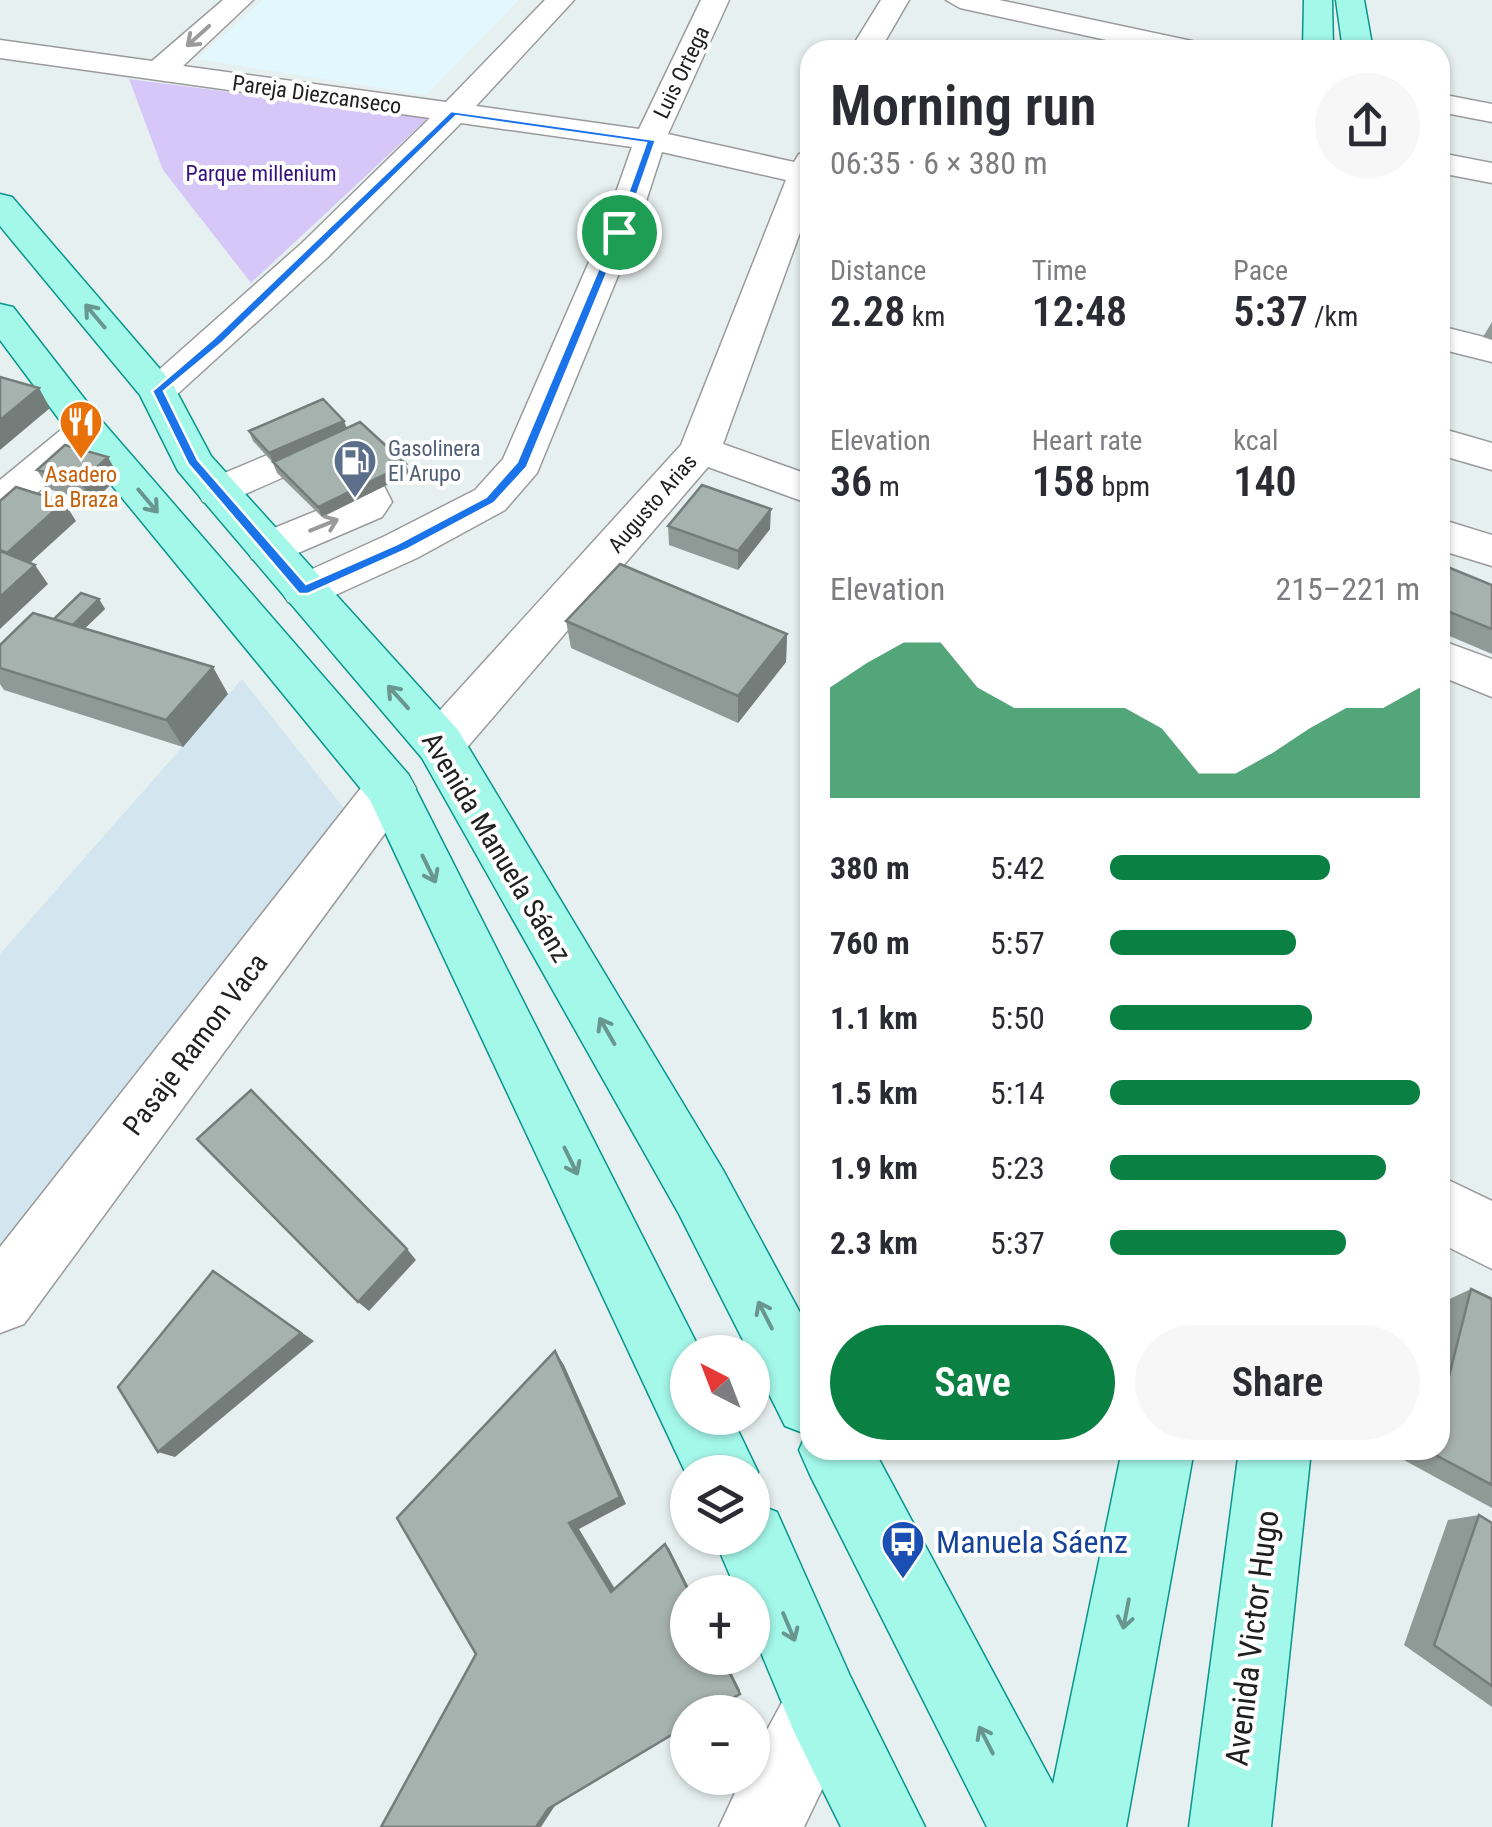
<!DOCTYPE html>
<html lang="en">
<head>
<meta charset="utf-8">
<style>
  :root { --surface:#fff; --page:#f7f7f7; --text:#2b2b33; --muted:#7c7c81; --accent:#0b8043 }
  body { margin:0; font-family:"Roboto Condensed",sans-serif; background:var(--page); color:var(--text); height:100vh; display:flex; flex-direction:column; font-size:38px; white-space:nowrap }
  * { box-sizing:border-box; margin:0 }
  p { font-size:32px; color:var(--muted) }
  .icon { flex:none; width:55px; height:55px; fill:none; stroke:currentColor; stroke-width:2; stroke-linecap:round; stroke-linejoin:round }
  .map { position:relative; flex:1; overflow:hidden }
  .details { position:absolute; left:800px; top:40px; width:650px; height:1420px; display:flex; flex-direction:column; background:var(--surface); border-radius:30px; box-shadow:0 2px 8px #0004 }
  .details>* { flex:none }
  .needle { width:65px; rotate:318deg }
  .tools { position:absolute; left:670px; top:1335px; display:grid; gap:20px }
  .tools a { display:grid; place-items:center; width:100px; height:100px; border-radius:50%; background:var(--surface); box-shadow:0 2px 8px #0004; font-size:50px }
  .pin { position:absolute; display:grid; place-items:center; width:85px; height:85px; color:#fff; margin:-42px; border:5px solid #fff; border-radius:50%; box-shadow:0 2px 10px #0007 }
  .round { display:grid; place-items:center; flex:none; width:105px; height:105px; border-radius:52px; background:var(--page) }
  .head { display:flex; align-items:center; justify-content:space-between; height:170px; padding:0 30px }
  h1 { font-size:55px; font-weight:600; line-height:75px }
  .metrics { display:grid; grid-template-columns:repeat(3,1fr); gap:15px; height:170px; padding:10px 30px }
  .metrics div { display:grid; align-content:center }
  .metrics b { font-size:42px; font-weight:600 }
  .metrics small { font-size:28px; font-weight:400 }
  .metrics p { font-size:28px }
  .chart { height:280px; padding:20px 30px }
  .chart p { display:flex; justify-content:space-between }
  .chart svg { width:100%; height:180px; margin-top:10px; fill:var(--accent); opacity:.7 }
  .action { display:flex; gap:20px; margin-top:auto; padding:20px 30px }
  .action a { flex:1; height:115px; border-radius:60px; background:var(--accent); color:#fff; font-size:40px; font-weight:600; line-height:115px; text-align:center }
  .action a+a { background:var(--page); color:var(--text) }
  ul { padding:0 30px; list-style:none; font-size:32px }
  li { display:grid; grid-template-columns:160px 120px 1fr; align-items:center; height:75px }
  li i { height:25px; border-radius:12px; background:var(--accent) }
  .map>svg:first-child { display:block }
  .education { fill:#e2f7fe }
  .farmland { fill:#d3e5ee }
  .park { fill:#d7c7f8 }
  .lines { fill:none; stroke-linecap:round; stroke-linejoin:round }
  .minor-casing { stroke:#9a9a9a; stroke-width:3 }
  .major-casing { stroke:#06968d; stroke-width:3 }
  .minor { fill:#fff; fill-rule:evenodd }
  .major { fill:#a4f8ea; fill-rule:evenodd }
  .wall { fill:#8f9996 }
  .shaded-wall { fill:#747d7a }
  .building { fill:#a6b2ae; stroke:#747d7a; stroke-width:2.5 }
  .oneway { stroke:#9b9b9b }
  .oneway2 { stroke:#69978f }
  .route { fill:#1a73e8; stroke:#fff; stroke-width:2.5; fill-rule:evenodd }
  .labels { text-anchor:middle; stroke-width:8; stroke-linejoin:round; paint-order:stroke }
  .far-street-label { font-size:22px; fill:#202020; stroke:#fff }
  .far-park-label { font-size:22px; fill:#36107c; stroke:#fff }
  .far-service-label { font-size:22px; fill:#4e5e75; stroke:#fff; text-anchor:start }
  .far-food-label { font-size:22px; fill:#c56008; stroke:#fff }
  .street-label { font-size:28px; fill:#202020; stroke:#fff }
  .near-transit-label { font-size:32px; fill:#164399; stroke:#fff; text-anchor:start }
  .near-street-label { font-size:32px; fill:#202020; stroke:#fff }
</style>
</head>
<body>
<div class="map">
<svg width="1492" height="1827" viewBox="0 0 1492 1827">
  <rect width="100%" height="100%" fill="#e7f0f0"/>
  <path class="education" d="M 263,0 L 519,0 L 426,95 L 197,59 Z"/>
  <path class="farmland" d="M 242,679 L 350,816 L 0,1253 L 0,954 Z"/>
  <path class="park" d="M 129,79 L 428,118 L 251,283 L 163,170 Z"/>
  <g class="lines">
    <defs>
      <path id="minor" d="M 223,0 L 253,0 L 183,66 L 446,102 L 545,0 L 574,0 L 476,106 L 639,129 L 701,0 L 729,0 L 668,134 L 794,162 L 799,154 L 810,151 L 810,205 L 723,444 L 810,475 L 810,504 L 708,467 L 458,758 L 440,763 L 422,758 L 415,744 L 422,730 L 681,445 L 786,180 L 662,152 L 636,232 L 537,473 L 505,510 L 417,558 L 320,602 L 304,607 L 288,602 L 281,591 L 288,580 L 385,536 L 475,490 L 503,459 L 602,232 L 632,147 L 461,123 L 327,258 L 172,399 L 158,403 L 144,399 L 138,391 L 144,383 L 302,243 L 430,118 L 0,58 L 0,40 L 152,61 Z
        M 881,0 L 909,0 L 880,50 L 850,50 Z
        M 946,0 L 999,0 L 1192,41 L 1202,44 L 1207,50 L 1152,50 L 960,8 Z
        M 1440,94 L 1492,104 L 1492,122 L 1440,112 Z
        M 1440,153 L 1492,163 L 1492,183 L 1440,173 Z
        M 1440,326 L 1492,339 L 1492,362 L 1440,349 Z
        M 87,416 L 101,420 L 107,429 L 101,438 L 15,512 L 0,516 L 0,480 L 73,420 Z
        M 1440,428 L 1492,443 L 1492,470 L 1440,455 Z
        M 315,435 L 339,442 L 345,451 L 339,460 L 318,462 L 218,506 L 203,502 L 197,492 L 203,482 Z
        M 368,480 L 383,484 L 392,502 L 382,517 L 284,559 L 268,563 L 252,559 L 246,548 L 252,537 L 348,498 L 353,484 Z
        M 1440,519 L 1492,535 L 1492,566 L 1440,550 Z
        M 1440,640 L 1492,659 L 1492,697 L 1440,676 Z
        M 390,768 L 408,774 L 416,788 L 408,802 L 24,1324 L 0,1333 L 0,1247 L 372,774 Z
        M 1440,1176 L 1492,1201 L 1492,1269 L 1440,1243 Z
        M 823,1667 L 851,1678 L 862,1706 L 804,1827 L 719,1827 L 742,1778 L 752,1778 L 752,1758 L 795,1678 Z"/>
      <path id="major" d="M 1304,0 L 1332,0 L 1333,50 L 1303,50 Z
        M 1336,0 L 1364,0 L 1373,50 L 1343,50 Z
        M 0,194 L 12,197 L 172,383 L 211,456 L 458,730 L 723,1170 L 810,1331 L 810,1450 L 874,1450 L 1053,1784 L 1122,1450 L 1194,1450 L 1126,1827 L 987,1827 L 810,1475 L 799,1450 L 806,1434 L 785,1426 L 752,1360 L 752,1352 L 749,1352 L 679,1214 L 422,758 L 178,471 L 140,395 L 0,226 Z
        M 0,304 L 13,307 L 101,420 L 408,774 L 701,1352 L 688,1352 L 688,1418 L 732,1418 L 758,1472 L 752,1485 L 752,1472 L 688,1472 L 688,1478 L 370,800 L 73,438 L 0,340 Z
        M 1239,1450 L 1311,1450 L 1271,1827 L 1189,1827 Z
        M 752,1502 L 777,1512 L 851,1678 L 925,1827 L 841,1827 L 795,1734 L 752,1631 L 752,1592 L 737,1592 L 714,1538 L 752,1538 Z"/>
    </defs>
    <use href="#minor" class="minor-casing"/>
    <use href="#major" class="major-casing"/>
    <use href="#minor" class="minor"/>
    <use href="#major" class="major"/>
  </g>
  <path class="wall" d="M 810,290 L 810,314 L 808,313 Z
    M 1492,322 L 1492,340 L 1483,337 Z
    M 347,428 L 406,464 L 409,474 L 322,517 L 277,473 L 273,463 L 253,441 L 249,431 Z
    M 37,470 L 119,477 L 92,502 L 49,489 Z
    M 668,526 L 770,529 L 738,570 L 669,545 Z
    M 1445,566 L 1492,585 L 1492,654 L 1440,632 L 1440,573 Z
    M 99,599 L 105,609 L 85,628 L 228,694 L 183,747 L 4,690 L 0,684 L 0,645 Z
    M 566,621 L 787,634 L 786,662 L 738,723 L 571,648 Z
    M 1471,1289 L 1492,1299 L 1492,1508 L 1402,1459 L 1404,1450 L 1440,1450 L 1440,1314 L 1443,1302 Z
    M 1479,1515 L 1492,1523 L 1492,1707 L 1404,1645 L 1448,1520 Z"/>
  <path class="shaded-wall" d="M 39,388 L 50,408 L 0,450 L 0,420 Z
    M 344,421 L 348,431 L 274,464 L 269,453 Z
    M 108,457 L 119,477 L 92,502 L 81,482 Z
    M 406,464 L 409,474 L 322,517 L 318,507 Z
    M 64,502 L 76,521 L 20,572 L 7,553 Z
    M 771,509 L 770,529 L 738,570 L 738,551 Z
    M 35,565 L 48,584 L 0,629 L 0,597 Z
    M 99,599 L 105,609 L 75,638 L 69,628 Z
    M 787,634 L 786,662 L 738,723 L 738,696 Z
    M 213,667 L 228,694 L 183,747 L 166,720 Z
    M 407,1249 L 416,1260 L 369,1311 L 358,1302 Z
    M 213,1271 L 314,1341 L 175,1457 L 158,1452 Z
    M 555,1351 L 564,1365 L 626,1504 L 579,1529 L 618,1594 L 611,1592 L 569,1523 Z
    M 665,1544 L 669,1548 L 691,1592 L 689,1592 Z
    M 722,1658 L 724,1658 L 740,1690 L 740,1694 Z
    M 560,1798 L 541,1827 L 536,1827 L 548,1809 Z"/>
  <path class="building" d="M 0,377 L 39,388 L 0,420 Z
    M 323,399 L 344,421 L 269,453 L 249,431 Z
    M 360,422 L 406,464 L 318,507 L 273,462 Z
    M 65,445 L 108,457 L 81,482 L 37,470 Z
    M 702,485 L 771,509 L 738,551 L 668,526 Z
    M 16,487 L 64,502 L 7,553 L 0,550 L 0,501 Z
    M 0,551 L 35,565 L 0,597 Z
    M 620,564 L 787,634 L 738,696 L 566,621 Z
    M 1445,566 L 1492,585 L 1492,629 L 1447,611 Z
    M 81,593 L 99,599 L 73,625 L 54,619 Z
    M 33,613 L 213,667 L 166,720 L 0,668 L 0,645 Z
    M 251,1090 L 407,1249 L 358,1302 L 197,1139 Z
    M 213,1271 L 301,1333 L 158,1452 L 118,1387 Z
    M 1471,1289 L 1492,1299 L 1492,1485 L 1430,1452 L 1430,1450 L 1440,1450 L 1440,1412 Z
    M 555,1351 L 620,1497 L 569,1523 L 611,1592 L 665,1544 L 689,1592 L 688,1592 L 688,1658 L 722,1658 L 740,1694 L 709,1712 L 688,1712 L 688,1725 L 548,1809 L 536,1827 L 381,1827 L 476,1654 L 397,1518 Z
    M 1479,1515 L 1492,1523 L 1492,1686 L 1434,1645 Z"/>
  <defs><path id="oneway-shaft" d="M-6 0H5M1.5-3L5.5 0L1.5 3" fill="none" stroke-width="1.6" stroke-linecap="round" stroke-linejoin="round" transform="scale(2.5)"/></defs>
  <g class="oneway">
    <use href="#oneway-shaft" transform="translate(198 36) rotate(138)"/>
    <use href="#oneway-shaft" transform="translate(324 525) rotate(-22)"/>
  </g>
  <g class="oneway2">
    <use href="#oneway-shaft" transform="translate(95 316) rotate(-130)"/>
    <use href="#oneway-shaft" transform="translate(148 501) rotate(50)"/>
    <use href="#oneway-shaft" transform="translate(398 697) rotate(-132)"/>
    <use href="#oneway-shaft" transform="translate(429 869) rotate(64)"/>
    <use href="#oneway-shaft" transform="translate(607 1031) rotate(-120)"/>
    <use href="#oneway-shaft" transform="translate(571 1161) rotate(64)"/>
    <use href="#oneway-shaft" transform="translate(765 1315) rotate(-117)"/>
    <use href="#oneway-shaft" transform="translate(1126 1614) rotate(101)"/>
    <use href="#oneway-shaft" transform="translate(789 1627) rotate(67)"/>
    <use href="#oneway-shaft" transform="translate(986 1740) rotate(-117)"/>
  </g>
  <path class="route" d="M 451,111 L 656,140 L 624,232 L 527,467 L 494,503 L 406,550 L 308,594 L 299,594 L 188,464 L 152,391 L 214,338 ZM 456,116 L 646,143 L 614,232 L 517,462 L 486,497 L 397,544 L 306,584 L 198,460 L 164,391 L 222,343 Z"/>
  <defs>
    <symbol id="restaurant-pin" viewBox="-11 -11 22 30"><path d="M0 17L-7.5 6A9.5 9.5 0 1 1 7.5 6Z" fill="#e8710a" stroke="#fff"/><path d="M-5-6h1v4h1v-4h1v4h1v-4h1v5L-1.5 .5V6h-2V.5L-5-1ZM5-6V6H3V1.5H1.5Q1.5-4 5-6Z" fill="#fff"/></symbol>
    <symbol id="fuel-pin" viewBox="-11 -11 22 30"><path d="M0 17L-7.5 6A9.5 9.5 0 1 1 7.5 6Z" fill="#5c6f8a" stroke="#fff"/><path d="M-5.5-6h7V0h2V4h1.3V-2.5L3-4.5l.8-.8L6-3V5H2.5V1h-1V6h-7ZM-4.2-4.7v3.2H.2V-4.7Z" fill="#fff"/></symbol>
    <symbol id="bus-pin" viewBox="-11 -11 22 30"><path d="M0 17L-7.5 6A9.5 9.5 0 1 1 7.5 6Z" fill="#1a4fb4" stroke="#fff"/><path d="M-5-6H5V4H4V6H2V4H-2V6H-4V4H-5ZM-3.5-4V0h7V-4ZM-3.5 1.2v1.5H-2V1.2ZM2 1.2v1.5H3.5V1.2Z" fill="#fff"/></symbol>
  </defs>
  <g fill-rule="evenodd">
    <use href="#restaurant-pin" x="56" y="397" width="50" height="68"/>
    <use href="#fuel-pin" x="330" y="436" width="50" height="68"/>
    <use href="#bus-pin" x="878" y="1517" width="50" height="68"/>
  </g>
  <g class="labels">
    <g class="far-street-label">
      <text transform="translate(681 72) rotate(-64)" y="8">Luis Ortega</text>
      <text transform="translate(317 94) rotate(8)" y="8">Pareja Diezcanseco</text>
      <text transform="translate(652 503) rotate(-49)" y="8">Augusto Arias</text>
    </g>
    <g class="far-park-label">
      <text x="261" y="181">Parque millenium</text>
    </g>
    <g class="far-service-label">
      <text x="388" y="456">Gasolinera<tspan x="388" dy="25">El Arupo</tspan></text>
    </g>
    <g class="far-food-label">
      <text x="81" y="482">Asadero<tspan x="81" dy="25">La Braza</tspan></text>
    </g>
    <g class="street-label">
      <text transform="translate(497 847) rotate(59)" y="10">Avenida Manuela Sáenz</text>
      <text transform="translate(195 1044) rotate(-53)" y="10">Pasaje Ramon Vaca</text>
    </g>
    <g class="near-transit-label">
      <text x="936" y="1553">Manuela Sáenz</text>
    </g>
    <g class="near-street-label">
      <text transform="translate(1252 1638) rotate(-83)" y="11">Avenida Victor Hugo</text>
    </g>
  </g>
</svg>
<div class="tools">
<a><svg class="needle" viewBox="-14 -14 28 28"><path d="M0-13l5 13h-10z" fill="#e53935"/><path d="M0 13l5-13h-10z" fill="#7c7c81"/></svg></a>
<a><svg class="icon" aria-label="layers" viewBox="0 0 24 24"><path d="M12 4l9 5-9 5-9-5zM3 14l9 5 9-5"/></svg></a>
<a>+</a>
<a>−</a>
</div>
<div class="pin" style="left:619px;top:232px;background:#1e9e55"><svg class="icon" aria-label="arrive" viewBox="0 0 24 24"><path d="M6 21V4h12l-3 4 3 4H6"/></svg></div>
<section class="details">
<div class="head"><div><h1>Morning run</h1><p>06:35 · 6 × 380 m</p></div><a class="round"><svg class="icon" aria-label="share" viewBox="0 0 24 24"><path d="M12 15V3M7 8l5-5 5 5M5 13v7h14v-7"/></svg></a></div>
<div class="metrics">
<div><p>Distance</p><b>2.28<small> km</small></b></div>
<div><p>Time</p><b>12:48</b></div>
<div><p>Pace</p><b>5:37<small> /km</small></b></div>
</div>
<div class="metrics">
<div><p>Elevation</p><b>36<small> m</small></b></div>
<div><p>Heart rate</p><b>158<small> bpm</small></b></div>
<div><p>kcal</p><b>140</b></div>
</div>
<div class="chart"><p><span>Elevation</span>215–221 m</p>
<svg viewBox="0 0 160 44" preserveAspectRatio="none"><path d="M0 44V17L10 11L20 6L30 6L40 17L50 22L60 22L70 22L80 22L90 27L100 38L110 38L120 33L130 27L140 22L150 22L160 17V44z"/></svg>
</div>
<ul>
<li><b>380 m</b>5:42<i style="width:71%"></i></li>
<li><b>760 m</b>5:57<i style="width:60%"></i></li>
<li><b>1.1 km</b>5:50<i style="width:65%"></i></li>
<li><b>1.5 km</b>5:14<i style="width:100%"></i></li>
<li><b>1.9 km</b>5:23<i style="width:89%"></i></li>
<li><b>2.3 km</b>5:37<i style="width:76%"></i></li>
</ul>
<div class="action"><a>Save</a><a>Share</a></div>
</section>
</div>
</body>
</html>
